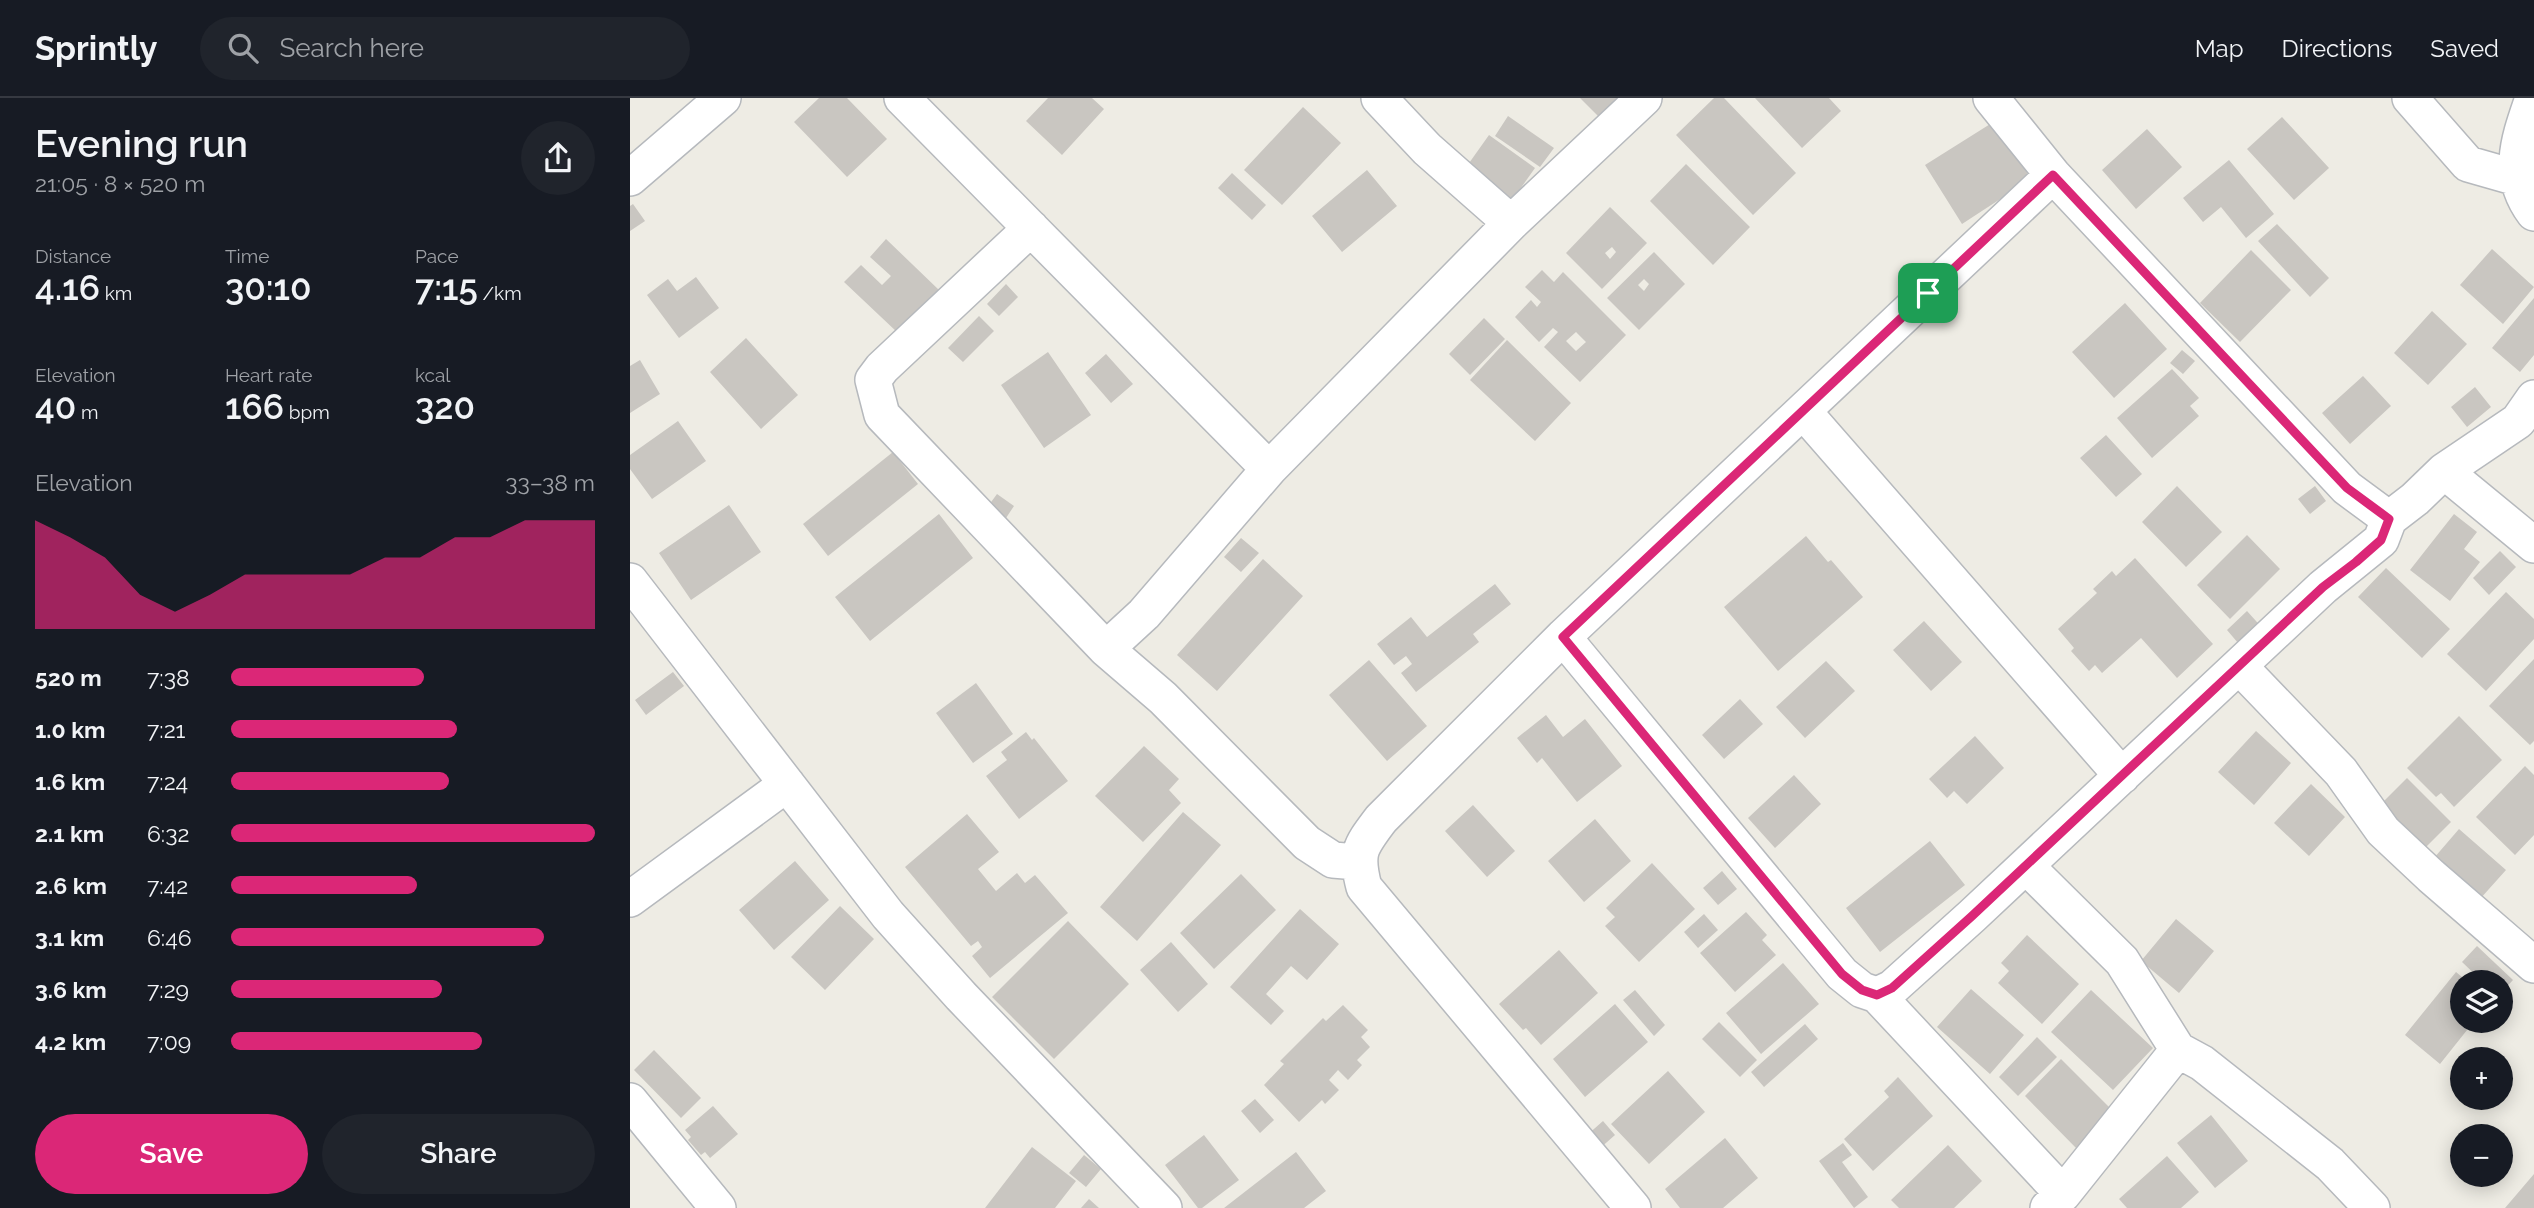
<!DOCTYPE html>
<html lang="en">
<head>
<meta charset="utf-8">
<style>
  :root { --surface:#171b24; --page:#20242c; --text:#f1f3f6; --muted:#9ea1a6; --line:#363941; --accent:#db2777 }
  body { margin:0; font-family:Raleway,sans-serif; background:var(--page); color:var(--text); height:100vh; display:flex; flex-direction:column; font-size:26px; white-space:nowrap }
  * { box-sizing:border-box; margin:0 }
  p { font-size:23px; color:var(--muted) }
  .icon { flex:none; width:38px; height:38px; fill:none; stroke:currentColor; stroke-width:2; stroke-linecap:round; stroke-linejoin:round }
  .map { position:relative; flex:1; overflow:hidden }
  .side { display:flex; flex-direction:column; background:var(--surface); width:630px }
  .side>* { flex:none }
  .buttons { position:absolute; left:1820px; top:872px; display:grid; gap:14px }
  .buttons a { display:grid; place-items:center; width:63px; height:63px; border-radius:50%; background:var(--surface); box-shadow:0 4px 18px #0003; font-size:35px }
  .pin { position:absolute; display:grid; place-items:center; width:60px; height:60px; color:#fff; margin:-30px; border-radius:14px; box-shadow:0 4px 10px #0006 }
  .round { display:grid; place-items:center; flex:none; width:74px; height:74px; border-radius:37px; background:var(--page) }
  .summary { display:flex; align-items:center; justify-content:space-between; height:119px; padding:0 35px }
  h1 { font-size:38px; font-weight:600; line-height:52px }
  .stats { display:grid; grid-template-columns:repeat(3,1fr); gap:10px; height:119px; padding:7px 35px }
  .stats div { display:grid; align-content:center }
  .stats b { font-size:35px; font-weight:600 }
  .stats small { font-size:19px; font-weight:400 }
  .stats p { font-size:19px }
  .chart { height:196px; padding:14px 35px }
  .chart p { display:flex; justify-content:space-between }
  .chart svg { width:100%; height:126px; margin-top:7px; fill:var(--accent); opacity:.7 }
  .action { display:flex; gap:14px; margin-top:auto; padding:14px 35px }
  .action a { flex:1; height:80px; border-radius:42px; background:var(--accent); color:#fff; font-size:28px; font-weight:600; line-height:80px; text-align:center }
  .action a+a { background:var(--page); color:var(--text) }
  ul { padding:0 35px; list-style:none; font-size:23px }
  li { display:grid; grid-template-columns:112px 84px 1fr; align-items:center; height:52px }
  li i { height:18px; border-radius:9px; background:var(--accent) }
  header { display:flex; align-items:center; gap:42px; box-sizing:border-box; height:98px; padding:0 35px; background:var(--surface); border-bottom:2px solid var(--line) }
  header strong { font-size:33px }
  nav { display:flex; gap:38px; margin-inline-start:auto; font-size:24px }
  .search { width:490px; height:63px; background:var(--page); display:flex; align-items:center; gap:18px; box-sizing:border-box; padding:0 24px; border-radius:38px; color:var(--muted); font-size:26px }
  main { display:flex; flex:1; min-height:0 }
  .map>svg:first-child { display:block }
  .building { fill:#c9c6c1; fill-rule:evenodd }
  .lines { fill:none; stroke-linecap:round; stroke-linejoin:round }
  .minor-casing { stroke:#b6b9bd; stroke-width:38 }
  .minor { stroke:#fff; stroke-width:35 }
  .route-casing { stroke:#fff; stroke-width:14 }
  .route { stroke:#db2777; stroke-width:9 }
</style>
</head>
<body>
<header>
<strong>Sprintly</strong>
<div class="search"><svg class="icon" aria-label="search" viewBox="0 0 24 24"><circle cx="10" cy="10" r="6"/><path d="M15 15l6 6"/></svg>Search here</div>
<nav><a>Map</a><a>Directions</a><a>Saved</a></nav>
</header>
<main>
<section class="side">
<div class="summary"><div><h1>Evening run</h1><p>21:05 · 8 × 520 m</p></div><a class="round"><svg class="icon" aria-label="share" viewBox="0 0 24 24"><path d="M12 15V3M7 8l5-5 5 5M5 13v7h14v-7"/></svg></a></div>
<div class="stats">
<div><p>Distance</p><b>4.16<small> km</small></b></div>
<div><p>Time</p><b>30:10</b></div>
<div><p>Pace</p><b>7:15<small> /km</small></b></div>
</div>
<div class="stats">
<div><p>Elevation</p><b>40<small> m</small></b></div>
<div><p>Heart rate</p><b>166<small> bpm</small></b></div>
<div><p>kcal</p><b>320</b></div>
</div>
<div class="chart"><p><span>Elevation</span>33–38 m</p>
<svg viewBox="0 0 160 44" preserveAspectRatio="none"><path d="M0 44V6L10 12L20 19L30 32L40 38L50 32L60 25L70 25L80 25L90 25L100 19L110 19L120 12L130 12L140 6L150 6L160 6V44z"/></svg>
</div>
<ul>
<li><b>520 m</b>7:38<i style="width:53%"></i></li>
<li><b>1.0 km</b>7:21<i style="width:62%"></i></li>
<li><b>1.6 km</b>7:24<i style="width:60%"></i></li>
<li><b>2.1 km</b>6:32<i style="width:100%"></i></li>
<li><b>2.6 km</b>7:42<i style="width:51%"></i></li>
<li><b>3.1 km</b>6:46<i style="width:86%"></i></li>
<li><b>3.6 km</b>7:29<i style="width:58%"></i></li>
<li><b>4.2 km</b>7:09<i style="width:69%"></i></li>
</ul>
<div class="action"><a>Save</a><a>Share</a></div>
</section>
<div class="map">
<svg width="1904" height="1110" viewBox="0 0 1904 1110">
  <rect width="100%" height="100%" fill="#eeece4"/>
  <path class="building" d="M 189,0 L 217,0 L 257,41 L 217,79 L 164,24 Z
    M 418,0 L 462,0 L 474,11 L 432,57 L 396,23 Z
    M 950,0 L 995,0 L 973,23 Z
    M 1084,0 L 1094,0 L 1166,75 L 1123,117 L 1046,37 Z
    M 1125,0 L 1199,0 L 1211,13 L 1172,50 Z
    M 673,9 L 711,45 L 652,107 L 614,72 Z
    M 878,18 L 924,50 L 910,69 L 865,38 Z
    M 1652,19 L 1699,70 L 1664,102 L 1617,51 Z
    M 1365,23 L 1401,81 L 1332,126 L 1295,67 Z
    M 1517,31 L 1552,69 L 1506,111 L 1472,72 Z
    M 859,37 L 905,70 L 878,108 L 832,75 Z
    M 1599,62 L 1644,116 L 1616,140 L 1591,109 L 1573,124 L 1553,100 Z
    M 1056,66 L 1120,129 L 1083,167 L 1020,103 Z
    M 737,72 L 767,108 L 712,154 L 682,118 Z
    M 602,75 L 636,107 L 622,122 L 588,90 Z
    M 3,106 L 15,123 L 0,133 L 0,108 Z
    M 980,109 L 1017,145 L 972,191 L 936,155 ZM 982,149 L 986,154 L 980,161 L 975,155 Z
    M 1647,126 L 1699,180 L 1680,199 L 1628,143 Z
    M 256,141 L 309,192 L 268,235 L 214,184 L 231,167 L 252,187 L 261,178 L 240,159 Z
    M 1862,151 L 1904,189 L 1873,226 L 1830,187 Z
    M 1621,152 L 1661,192 L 1610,244 L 1570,205 Z
    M 1024,154 L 1055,186 L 1009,232 L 977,200 ZM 1014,181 L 1019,186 L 1014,193 L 1008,187 Z
    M 912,172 L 924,184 L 933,174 L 996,237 L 950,284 L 914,249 L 928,234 L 923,230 L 909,244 L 885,219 L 901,202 L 907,209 L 911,204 L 895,189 ZM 946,234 L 956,244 L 946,253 L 936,243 Z
    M 66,179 L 89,210 L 49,240 L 17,197 L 38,181 L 47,193 Z
    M 376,186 L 388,199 L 369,218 L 357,206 Z
    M 1904,200 L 1904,257 L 1890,274 L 1862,250 Z
    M 1495,205 L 1537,251 L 1484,300 L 1442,254 Z
    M 1802,213 L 1837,246 L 1798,287 L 1764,255 Z
    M 349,218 L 364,233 L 333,264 L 318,250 Z
    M 854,220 L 875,241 L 840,277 L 819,256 Z
    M 116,240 L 168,297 L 131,331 L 80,274 Z
    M 877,242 L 941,305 L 905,343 L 840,282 Z
    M 1552,252 L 1565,263 L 1553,276 L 1540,265 Z
    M 418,254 L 461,317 L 414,350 L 371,287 Z
    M 476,256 L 503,286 L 481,305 L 455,275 Z
    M 10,262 L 30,296 L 0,315 L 0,268 Z
    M 1542,271 L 1569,300 L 1560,308 L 1569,318 L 1522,360 L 1487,320 Z
    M 1733,278 L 1761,308 L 1720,346 L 1692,315 Z
    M 1845,289 L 1861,309 L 1837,329 L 1821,309 Z
    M 48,323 L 76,363 L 22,401 L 0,371 L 0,357 Z
    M 1476,337 L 1512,376 L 1486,399 L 1450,360 Z
    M 263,354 L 288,386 L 198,458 L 173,426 Z
    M 1547,388 L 1592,434 L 1556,469 L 1512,424 Z
    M 1685,388 L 1696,403 L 1680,416 L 1668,401 Z
    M 367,396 L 384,408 L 376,420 L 373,417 L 370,421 L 356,411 Z
    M 99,407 L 131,454 L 61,502 L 29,455 Z
    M 309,416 L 343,460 L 240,543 L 205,499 Z
    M 1824,416 L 1847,434 L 1834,451 L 1850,464 L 1820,503 L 1780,472 Z
    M 1617,437 L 1650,471 L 1600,521 L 1567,487 Z
    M 1176,438 L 1198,464 L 1201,462 L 1233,499 L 1148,573 L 1094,509 Z
    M 611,440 L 629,455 L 611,474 L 594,459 Z
    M 1870,453 L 1886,469 L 1859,497 L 1843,480 Z
    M 1505,460 L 1583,546 L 1547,580 L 1511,540 L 1472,575 L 1465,567 L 1459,573 L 1441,553 L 1444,550 L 1428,531 L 1467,495 L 1463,491 L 1482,473 L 1486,478 Z
    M 633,461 L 673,498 L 587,593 L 547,557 Z
    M 1756,470 L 1820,531 L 1792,560 L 1728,499 Z
    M 865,486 L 881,506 L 843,536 L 849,544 L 786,594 L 771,575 L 782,566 L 776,558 L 764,567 L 747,546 L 781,519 L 797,539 Z
    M 1876,494 L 1904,521 L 1904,541 L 1856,593 L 1817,556 Z
    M 1617,513 L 1635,533 L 1614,552 L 1597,532 Z
    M 1294,523 L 1332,564 L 1301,593 L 1263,552 Z
    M 1904,561 L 1904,643 L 1900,647 L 1859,608 Z
    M 739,562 L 797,628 L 757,663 L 699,597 Z
    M 1196,563 L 1225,593 L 1175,640 L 1146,609 Z
    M 43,574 L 54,588 L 16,617 L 5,602 Z
    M 346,585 L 383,636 L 343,665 L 306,615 Z
    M 1110,601 L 1133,626 L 1094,661 L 1072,637 Z
    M 916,617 L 933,639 L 955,621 L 992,668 L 947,704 L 912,660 L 907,665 L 887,640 Z
    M 1829,618 L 1872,662 L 1824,709 L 1811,695 L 1806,699 L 1777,670 Z
    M 1626,633 L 1661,665 L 1624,707 L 1588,674 Z
    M 396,634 L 402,642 L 404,640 L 438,683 L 389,721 L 356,678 L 377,662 L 371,654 Z
    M 1345,638 L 1374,670 L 1337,706 L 1324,693 L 1317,700 L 1299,681 Z
    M 514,648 L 549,681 L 539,692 L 551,705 L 513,744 L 465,698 Z
    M 1895,668 L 1904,677 L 1904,737 L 1885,757 L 1846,719 Z
    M 1164,677 L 1191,706 L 1145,750 L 1118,720 Z
    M 1777,680 L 1821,724 L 1795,750 L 1751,706 Z
    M 1681,686 L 1715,719 L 1679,758 L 1644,725 Z
    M 843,707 L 885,753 L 857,779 L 815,733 Z
    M 553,714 L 591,747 L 507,843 L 470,809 Z
    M 337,716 L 369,754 L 348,771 L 366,793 L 387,775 L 395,785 L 405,777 L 438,815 L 360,880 L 342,858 L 352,849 L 348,843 L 341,848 L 275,769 Z
    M 965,721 L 1001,763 L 954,804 L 918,763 Z
    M 1829,731 L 1876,772 L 1850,801 L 1804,760 Z
    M 1300,743 L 1335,787 L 1250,854 L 1216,810 Z
    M 165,763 L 199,802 L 144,852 L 109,812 Z
    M 1022,765 L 1065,811 L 1009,864 L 975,828 L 985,819 L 976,810 Z
    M 1092,773 L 1107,791 L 1088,807 L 1073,790 Z
    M 611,776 L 646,812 L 584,871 L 550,835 Z
    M 210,808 L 244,841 L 195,892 L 161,859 Z
    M 670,811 L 709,846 L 677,882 L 661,868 L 636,896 L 654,913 L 641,927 L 600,889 Z
    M 1116,814 L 1137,837 L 1132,842 L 1146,857 L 1105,894 L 1070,855 Z
    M 1074,816 L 1088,832 L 1068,850 L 1054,834 Z
    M 1546,821 L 1584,853 L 1549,895 L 1511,863 Z
    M 438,823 L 499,886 L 424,961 L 362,899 Z
    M 1397,837 L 1449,886 L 1412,926 L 1368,885 L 1379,873 L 1371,865 Z
    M 541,844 L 578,886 L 548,914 L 510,872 Z
    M 1847,848 L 1883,882 L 1871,895 L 1871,884 L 1853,884 L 1832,864 Z
    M 929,852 L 968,895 L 911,947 L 896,930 L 893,932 L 869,906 Z
    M 1153,865 L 1189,906 L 1131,956 L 1096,915 Z
    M 1826,874 L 1838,884 L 1832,884 L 1832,922 L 1845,922 L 1810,966 L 1775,937 Z
    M 1341,891 L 1394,937 L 1360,976 L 1307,929 Z
    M 1005,892 L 1035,927 L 1024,938 L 993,902 Z
    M 1461,892 L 1523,950 L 1483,992 L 1421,934 Z
    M 985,906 L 1018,944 L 955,999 L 923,961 Z
    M 713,907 L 738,932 L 731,939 L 740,949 L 727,962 L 732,967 L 718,982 L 708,972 L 699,982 L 709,992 L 695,1006 L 692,1002 L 669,1024 L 634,987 L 654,966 L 650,963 L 693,920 L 696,923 Z
    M 1089,924 L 1127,962 L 1110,979 L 1072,941 Z
    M 1175,926 L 1188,941 L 1134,989 L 1121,974 Z
    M 1407,939 L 1427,959 L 1388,998 L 1369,979 Z
    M 24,952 L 71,1000 L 51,1020 L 4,972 Z
    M 1431,961 L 1484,1014 L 1447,1051 L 1395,998 Z
    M 1038,973 L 1075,1014 L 1019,1066 L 981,1026 Z
    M 1268,979 L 1303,1018 L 1243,1073 L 1214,1041 L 1259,999 L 1254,993 Z
    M 625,1001 L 644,1022 L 630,1035 L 611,1013 Z
    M 83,1008 L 108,1036 L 80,1060 L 75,1054 L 71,1057 L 58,1042 L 61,1039 L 55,1032 Z
    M 1581,1017 L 1618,1063 L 1585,1090 L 1547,1045 Z
    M 973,1023 L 985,1037 L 968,1052 L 956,1038 Z
    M 574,1037 L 609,1082 L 572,1110 L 568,1110 L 535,1067 Z
    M 1095,1040 L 1128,1080 L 1093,1110 L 1050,1110 L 1035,1091 Z
    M 1213,1045 L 1222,1057 L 1212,1064 L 1238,1099 L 1224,1110 L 1189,1063 Z
    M 1318,1047 L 1352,1083 L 1324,1110 L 1269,1110 L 1261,1102 Z
    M 402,1049 L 446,1083 L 425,1110 L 355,1110 Z
    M 666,1054 L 696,1093 L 674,1110 L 594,1110 Z
    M 454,1057 L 471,1071 L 456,1089 L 439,1075 Z
    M 1537,1058 L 1569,1094 L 1551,1110 L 1497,1110 L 1489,1101 Z
    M 1904,1076 L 1904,1110 L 1875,1110 Z
    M 459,1101 L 469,1110 L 451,1110 Z"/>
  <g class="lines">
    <defs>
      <path id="minor" d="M 272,0 L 639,371
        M 749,0 L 797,51 L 881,125
        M 1361,0 L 1423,77 L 1717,390 L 1759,421
        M 1780,0 L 1838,66 L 1887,80
        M 1903,0 C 1889,41 1875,76 1904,115
        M 0,80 L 93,0
        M 401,130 L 252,270 L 243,282 L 252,317 L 476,551
        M 1173,313 L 1492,678
        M 1814,373 L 1904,447
        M 0,483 L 258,817 L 331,898 L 534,1110
        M 933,539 L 1212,876 L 1232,892 L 1247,897 L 1433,1096
        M 1609,568 L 1711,674 L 1753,733 L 1801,778 L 1904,867
        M 727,764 L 703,762 L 677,745 L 533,600 L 476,551 L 514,516 L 639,371 L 881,125 L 1014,0
        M 1396,768 L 1492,863 L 1548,952 L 1572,965 L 1700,1066 L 1742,1110
        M 0,801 L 157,686
        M 1247,897 L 1262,890 L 1342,818 L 1693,489 L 1751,442 L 1759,421 L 1785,401 L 1814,373 L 1888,323 L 1904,300
        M 0,1003 L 88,1110
        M 1003,1110 L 734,789 C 725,754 730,749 751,721 L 933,539 L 1423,77
        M 1418,1110 L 1433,1096 L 1548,952"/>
    </defs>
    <use href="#minor" class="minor-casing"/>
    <use href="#minor" class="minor"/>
  </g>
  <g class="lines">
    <defs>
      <path id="route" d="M 1423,77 L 1717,390 L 1759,421 L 1751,442 L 1726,464 L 1693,489 L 1342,818 L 1262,890 L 1247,897 L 1232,892 L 1212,876 L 933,539 Z"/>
    </defs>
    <use href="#route" class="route-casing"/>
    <use href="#route" class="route"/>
  </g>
</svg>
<div class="buttons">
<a><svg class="icon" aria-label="layers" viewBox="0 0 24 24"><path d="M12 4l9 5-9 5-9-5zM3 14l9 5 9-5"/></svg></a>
<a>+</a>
<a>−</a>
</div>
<div class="pin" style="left:1298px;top:195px;background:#1e9e55"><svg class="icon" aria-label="arrive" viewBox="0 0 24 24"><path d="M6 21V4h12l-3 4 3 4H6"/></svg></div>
</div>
</main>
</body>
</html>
